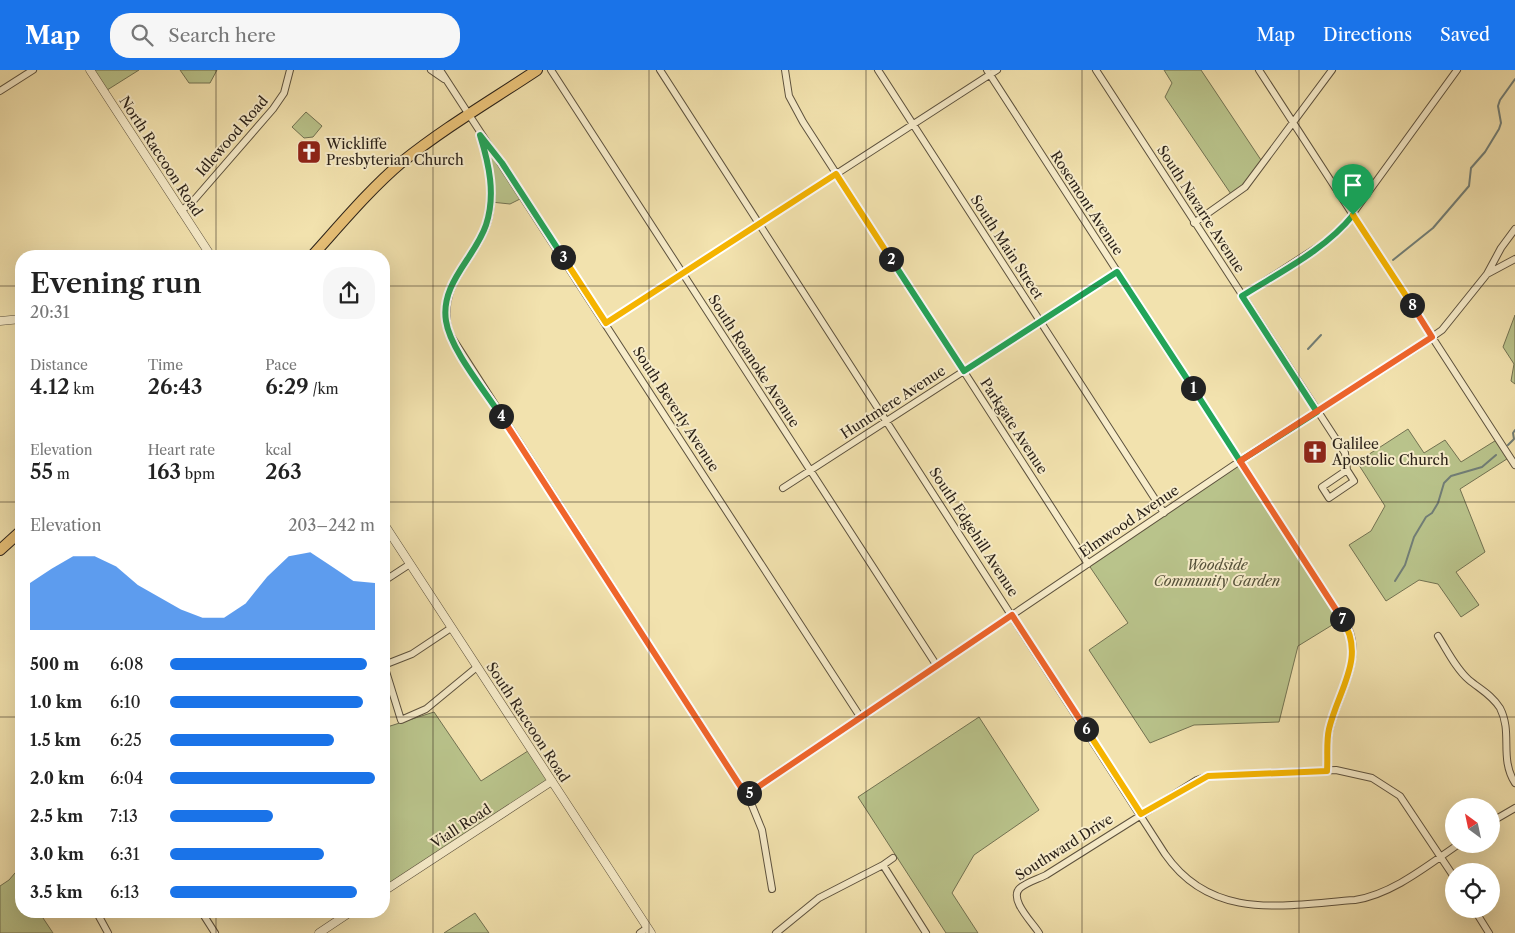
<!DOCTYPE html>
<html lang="en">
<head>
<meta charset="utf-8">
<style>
  :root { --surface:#fff; --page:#f6f6f6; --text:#222; --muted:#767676; --accent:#1a73e8 }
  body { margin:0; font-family:"Libre Caslon Text",serif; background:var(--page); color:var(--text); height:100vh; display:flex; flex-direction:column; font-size:19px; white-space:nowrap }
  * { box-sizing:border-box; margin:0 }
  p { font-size:16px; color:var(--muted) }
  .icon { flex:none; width:28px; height:28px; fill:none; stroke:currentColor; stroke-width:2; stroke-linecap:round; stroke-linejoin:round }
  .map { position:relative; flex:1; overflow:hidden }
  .drawer { position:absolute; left:15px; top:180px; width:375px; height:668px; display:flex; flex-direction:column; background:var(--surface); border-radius:20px; box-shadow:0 5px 20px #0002 }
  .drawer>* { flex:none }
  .needle { width:32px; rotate:327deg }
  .buttons { position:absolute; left:1445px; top:728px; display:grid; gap:10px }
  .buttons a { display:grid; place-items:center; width:55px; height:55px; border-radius:50%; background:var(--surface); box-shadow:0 5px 20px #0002; font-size:25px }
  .pin { position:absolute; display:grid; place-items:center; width:42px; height:42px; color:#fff; margin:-51px -21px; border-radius:50% 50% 50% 0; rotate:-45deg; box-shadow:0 0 5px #0007 }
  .pin .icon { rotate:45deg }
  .km { position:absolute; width:25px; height:25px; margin:-12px; border-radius:50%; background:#222; color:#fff; font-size:14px; line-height:25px; text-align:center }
  .round { display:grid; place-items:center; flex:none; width:52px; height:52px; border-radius:20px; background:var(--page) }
  .summary { display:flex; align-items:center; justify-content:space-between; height:85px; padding:0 15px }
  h1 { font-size:28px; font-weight:600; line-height:38px }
  .metrics { display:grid; grid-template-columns:repeat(3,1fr); gap:8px; height:85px; padding:5px 15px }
  .metrics div { display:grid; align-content:center }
  .metrics b { font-size:21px; font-weight:600 }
  .metrics small { font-size:14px; font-weight:400 }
  .metrics p { font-size:14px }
  .chart { height:140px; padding:10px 15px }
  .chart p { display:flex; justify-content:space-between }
  .chart svg { width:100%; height:90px; margin-top:5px; fill:var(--accent); opacity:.7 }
  ul { padding:0 15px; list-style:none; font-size:16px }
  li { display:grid; grid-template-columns:80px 60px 1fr; align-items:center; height:38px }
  li i { height:12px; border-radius:6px; background:var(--accent) }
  header { display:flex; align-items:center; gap:30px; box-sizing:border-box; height:70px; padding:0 25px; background:var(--accent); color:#fff }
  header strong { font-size:24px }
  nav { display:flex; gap:28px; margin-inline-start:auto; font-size:18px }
  .search { width:350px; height:45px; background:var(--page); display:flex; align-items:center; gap:12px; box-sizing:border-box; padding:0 18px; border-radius:20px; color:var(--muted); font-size:19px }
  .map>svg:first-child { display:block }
  .green { fill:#b9c38b; stroke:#727252 }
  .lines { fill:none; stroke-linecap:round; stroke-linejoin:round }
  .stream { stroke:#717e77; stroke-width:2 }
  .minor-casing { stroke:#5d523e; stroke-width:8 }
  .tertiary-casing { stroke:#5d523e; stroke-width:9 }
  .primary-casing { stroke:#2b2219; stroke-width:12 }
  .minor { stroke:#f7ecca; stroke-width:6 }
  .tertiary { stroke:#f7ecca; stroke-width:8 }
  .primary { stroke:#e9c177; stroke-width:10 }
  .split-1-casing { stroke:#fff; stroke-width:10 }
  .split-2-casing { stroke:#fff; stroke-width:10 }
  .split-3-casing { stroke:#fff; stroke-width:10 }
  .split-4-casing { stroke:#fff; stroke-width:10 }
  .split-5-casing { stroke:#fff; stroke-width:10 }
  .split-6-casing { stroke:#fff; stroke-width:10 }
  .split-7-casing { stroke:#fff; stroke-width:10 }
  .split-8-casing { stroke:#fff; stroke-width:10 }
  .split-9-casing { stroke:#fff; stroke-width:10 }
  .split-1 { stroke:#22a559; stroke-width:6 }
  .split-2 { stroke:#22a559; stroke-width:6 }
  .split-3 { stroke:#f5b400; stroke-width:6 }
  .split-4 { stroke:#22a559; stroke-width:6 }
  .split-5 { stroke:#f0652b; stroke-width:6 }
  .split-6 { stroke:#f0652b; stroke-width:6 }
  .split-7 { stroke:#f5b400; stroke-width:6 }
  .split-8 { stroke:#f0652b; stroke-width:6 }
  .split-9 { stroke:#f5b400; stroke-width:6 }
  .grid { fill:none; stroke:#2b2219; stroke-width:1; stroke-opacity:0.55 }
  .labels { text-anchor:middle; stroke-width:4; stroke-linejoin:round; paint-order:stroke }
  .street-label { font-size:14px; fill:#2b2219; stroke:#f7ecca }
  .poi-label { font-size:14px; fill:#2b2219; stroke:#f7ecca; text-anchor:start }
  .park-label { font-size:14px; font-style:italic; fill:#56523b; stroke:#f7ecca }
</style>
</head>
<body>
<header>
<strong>Map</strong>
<div class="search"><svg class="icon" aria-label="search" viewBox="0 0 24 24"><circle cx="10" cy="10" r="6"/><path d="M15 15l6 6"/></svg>Search here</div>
<nav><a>Map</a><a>Directions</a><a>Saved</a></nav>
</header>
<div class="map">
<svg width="1515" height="863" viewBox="0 0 1515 863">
  <rect width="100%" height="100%" fill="#f2e2ae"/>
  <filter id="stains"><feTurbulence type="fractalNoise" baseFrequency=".004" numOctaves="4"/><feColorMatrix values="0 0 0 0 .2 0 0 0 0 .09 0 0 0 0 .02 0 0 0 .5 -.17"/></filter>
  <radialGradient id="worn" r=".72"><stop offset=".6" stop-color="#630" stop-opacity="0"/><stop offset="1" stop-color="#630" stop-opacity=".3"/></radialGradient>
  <path class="green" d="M 90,0 L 139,0 L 104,22 Z
    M 180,0 L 217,0 L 210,13 L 189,13 Z
    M 1164,0 L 1201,0 L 1263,93 L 1233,127 L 1165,27 L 1172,13 Z
    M 306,42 L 322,56 L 313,67 L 304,68 L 292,57 Z
    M 480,65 L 524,127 L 510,134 L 491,132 Z
    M 1515,245 L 1515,314 L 1511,311 L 1514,294 L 1503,277 Z
    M 1408,359 L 1424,383 L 1445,370 L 1461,392 L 1498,369 L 1510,387 L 1460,419 L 1485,482 L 1456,502 L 1479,535 L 1461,547 L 1438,514 L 1419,510 L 1386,531 L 1349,475 L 1371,461 L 1385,436 L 1357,392 Z
    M 1240,391 L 1342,549 L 1298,576 L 1279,652 L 1194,655 L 1150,673 L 1089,580 L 1128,553 L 1088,494 Z
    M 434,642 L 481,711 L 531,679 L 552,711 L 384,821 L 384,658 Z
    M 979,647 L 1039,740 L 974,785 L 952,823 L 978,863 L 946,863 L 858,727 Z
    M 21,796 L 21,841 L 42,841 L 41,845 L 53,863 L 0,863 L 0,816 L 9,810 Z
    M 475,843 L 489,863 L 444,863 Z"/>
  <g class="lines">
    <path class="stream" d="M 1393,190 L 1433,158 L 1469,116 L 1471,98 L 1485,82 L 1499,59 L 1501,53 L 1498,36 L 1500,30 L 1515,9
      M 1308,279 L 1321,265
      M 1508,375 L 1514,369 L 1513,363 L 1515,360
      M 1395,511 L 1405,495 L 1414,467 L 1426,447 L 1432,443 L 1438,433 L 1444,413 L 1451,406 L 1482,397 L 1496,385"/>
    <defs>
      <path id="minor" d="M 431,0 L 444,9
        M 440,0 L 861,648
        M 551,0 L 937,596
        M 660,0 L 1165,784 C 1212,852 1285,835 1355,830 C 1393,824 1428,795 1459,774
        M 785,0 L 789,26 L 803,52 L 1088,494
        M 878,0 L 1164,443
        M 987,0 L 1349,560 C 1362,592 1337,627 1330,658 C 1326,672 1328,686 1327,701
        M 1096,0 L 1345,383 L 1347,400 L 1354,411 L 1329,428 L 1322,417 L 1347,400
        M 1259,0 L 1515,395
        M 0,21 L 33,0
        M 480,65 C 489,95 497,127 486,157 C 470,197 437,214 449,263 L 751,733 L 762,760 L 772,819
        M 181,141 L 194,130 L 273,39 L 284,23 L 290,0
        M 1194,153 L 1245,117 L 1332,0
        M 1487,204 L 1501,178 L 1515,159
        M 1242,226 L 1324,173 L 1343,157 L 1457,0
        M 606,253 L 997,0
        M 783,418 L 1117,202
        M 384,511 L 410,494
        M 1438,566 C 1447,580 1456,599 1469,610 C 1480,619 1492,625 1500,638 C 1513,663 1499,688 1515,713
        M 384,595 L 401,650 L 426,639 L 477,597
        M 384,595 L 412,584 L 451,558
        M 746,725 L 1240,391 L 1415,279 L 1442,260 L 1487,204 L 1515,189
        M 1491,752 L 1515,738
        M 883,795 L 893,788
        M 1474,839 L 1489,863
        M 96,841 L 108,863
        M 201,841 L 215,863
        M 640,863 L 647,858
        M 776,863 L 819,828 L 883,795 L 926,863
        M 1039,863 C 1033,853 1008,829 1020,818 C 1027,812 1038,809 1046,805 L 1197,710 L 1208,706 L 1336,700 L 1372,708 L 1400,726 L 1454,807"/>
      <path id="tertiary" d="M 90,0 L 211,186
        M 0,251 L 21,249
        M 384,454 L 651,863
        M 384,821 L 552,711
        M 319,863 L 352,841"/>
      <path id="primary" d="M 312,186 C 341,154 369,120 402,92 C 444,58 492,30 537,0
        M 0,480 L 21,461"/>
    </defs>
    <use href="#minor" class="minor-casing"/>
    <use href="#tertiary" class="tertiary-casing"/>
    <use href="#primary" class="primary-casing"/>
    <use href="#minor" class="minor"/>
    <use href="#tertiary" class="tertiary"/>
    <use href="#primary" class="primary"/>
  </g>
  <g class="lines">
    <defs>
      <path id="split-1" d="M 1193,318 L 1240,391 L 1317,342 L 1242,226 C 1280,202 1325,180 1353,145"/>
      <path id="split-2" d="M 891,189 L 964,301 L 1117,202 L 1193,318"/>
      <path id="split-3" d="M 563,187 L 606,253 L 836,104 L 891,189"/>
      <path id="split-4" d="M 501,346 C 485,321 450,279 446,251 C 440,213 475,188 486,155 C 496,125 489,94 480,65 L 502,93 L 563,187"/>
      <path id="split-5" d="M 501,346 L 746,725 L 749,723"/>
      <path id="split-6" d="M 749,723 L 1012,545 L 1086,659"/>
      <path id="split-7" d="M 1086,659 L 1141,744 L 1208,706 L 1327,701 C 1328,687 1326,672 1329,659 C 1338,620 1367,587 1342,549"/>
      <path id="split-8" d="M 1342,549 L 1240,391 L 1432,267 L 1412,235"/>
      <path id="split-9" d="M 1353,145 L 1412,235"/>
    </defs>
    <use href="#split-1" class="split-1-casing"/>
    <use href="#split-2" class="split-2-casing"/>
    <use href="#split-3" class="split-3-casing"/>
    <use href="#split-4" class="split-4-casing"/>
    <use href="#split-5" class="split-5-casing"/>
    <use href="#split-6" class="split-6-casing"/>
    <use href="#split-7" class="split-7-casing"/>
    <use href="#split-8" class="split-8-casing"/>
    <use href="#split-9" class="split-9-casing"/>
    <use href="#split-1" class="split-1"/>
    <use href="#split-2" class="split-2"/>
    <use href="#split-3" class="split-3"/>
    <use href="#split-4" class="split-4"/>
    <use href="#split-5" class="split-5"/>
    <use href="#split-6" class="split-6"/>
    <use href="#split-7" class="split-7"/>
    <use href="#split-8" class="split-8"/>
    <use href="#split-9" class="split-9"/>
  </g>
  <path class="grid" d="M 216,0 L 216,186M 433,0 L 433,863M 649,0 L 649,863M 866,0 L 866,863M 1082,0 L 1082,863M 1299,0 L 1299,863M 0,216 L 21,216M 384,216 L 1515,216M 0,432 L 21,432M 384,432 L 1515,432M 0,647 L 21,647M 384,647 L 1515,647M 216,841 L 216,863"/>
  <defs>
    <symbol id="church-square" viewBox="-11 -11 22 22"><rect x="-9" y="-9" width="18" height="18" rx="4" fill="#8f2418" stroke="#f7ecca"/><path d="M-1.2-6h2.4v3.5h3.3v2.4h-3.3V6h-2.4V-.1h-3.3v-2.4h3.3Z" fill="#fff"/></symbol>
  </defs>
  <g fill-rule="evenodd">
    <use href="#church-square" x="295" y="68" width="28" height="28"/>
    <use href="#church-square" x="1301" y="368" width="28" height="28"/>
  </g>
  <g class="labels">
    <g class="street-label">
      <text transform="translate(232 66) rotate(-49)" y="5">Idlewood Road</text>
      <text transform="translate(161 86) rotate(57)" y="5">North Raccoon Road</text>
      <text transform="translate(1087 133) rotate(57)" y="5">Rosemont Avenue</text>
      <text transform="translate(1201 139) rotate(57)" y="5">South Navarre Avenue</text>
      <text transform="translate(1007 177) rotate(57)" y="5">South Main Street</text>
      <text transform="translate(754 291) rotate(57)" y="5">South Roanoke Avenue</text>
      <text transform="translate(893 332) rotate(-33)" y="5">Huntmere Avenue</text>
      <text transform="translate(676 339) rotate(57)" y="5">South Beverly Avenue</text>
      <text transform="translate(1014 356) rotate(57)" y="5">Parkgate Avenue</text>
      <text transform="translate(1129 451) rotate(-34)" y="5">Elmwood Avenue</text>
      <text transform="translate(974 462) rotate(57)" y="5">South Edgehill Avenue</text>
      <text transform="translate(528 652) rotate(57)" y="5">South Raccoon Road</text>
      <text transform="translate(461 756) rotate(-33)" y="5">Viall Road</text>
      <text transform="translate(1064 777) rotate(-32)" y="5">Southward Drive</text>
    </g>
    <g class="poi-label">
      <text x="326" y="79">Wickliffe<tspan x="326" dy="16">Presbyterian Church</tspan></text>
      <text x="1332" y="379">Galilee<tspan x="1332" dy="16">Apostolic Church</tspan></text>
    </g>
    <g class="park-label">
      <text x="1217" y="500">Woodside<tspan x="1217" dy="16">Community Garden</tspan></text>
    </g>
  </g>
  <rect width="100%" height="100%" filter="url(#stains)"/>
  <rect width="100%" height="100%" fill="url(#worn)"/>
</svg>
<div class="buttons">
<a><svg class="needle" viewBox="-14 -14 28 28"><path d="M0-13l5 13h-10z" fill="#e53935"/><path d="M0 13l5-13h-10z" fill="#767676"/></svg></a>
<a><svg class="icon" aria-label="locate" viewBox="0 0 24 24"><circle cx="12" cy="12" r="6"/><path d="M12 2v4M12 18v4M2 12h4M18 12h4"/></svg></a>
</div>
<div class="pin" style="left:1353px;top:145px;background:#1e9e55"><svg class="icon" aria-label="arrive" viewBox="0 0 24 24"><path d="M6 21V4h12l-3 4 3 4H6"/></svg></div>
<b class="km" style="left:1193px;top:318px">1</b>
<b class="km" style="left:891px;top:189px">2</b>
<b class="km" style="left:563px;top:187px">3</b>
<b class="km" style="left:501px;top:346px">4</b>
<b class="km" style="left:749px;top:723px">5</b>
<b class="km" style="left:1086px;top:659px">6</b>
<b class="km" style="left:1342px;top:549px">7</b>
<b class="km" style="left:1412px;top:235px">8</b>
<section class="drawer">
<div class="summary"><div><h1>Evening run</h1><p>20:31</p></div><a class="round"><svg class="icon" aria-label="share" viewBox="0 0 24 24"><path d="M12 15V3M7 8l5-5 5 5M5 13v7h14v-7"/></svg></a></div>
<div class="metrics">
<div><p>Distance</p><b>4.12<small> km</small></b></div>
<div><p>Time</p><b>26:43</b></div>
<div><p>Pace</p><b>6:29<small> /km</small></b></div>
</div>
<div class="metrics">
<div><p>Elevation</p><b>55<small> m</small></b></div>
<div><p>Heart rate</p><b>163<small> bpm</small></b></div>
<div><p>kcal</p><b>263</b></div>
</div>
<div class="chart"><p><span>Elevation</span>203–242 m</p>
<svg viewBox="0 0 160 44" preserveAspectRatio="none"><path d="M0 44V21L10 14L20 8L30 8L40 13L50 22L60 28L70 34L80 38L90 38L100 31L110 18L120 8L130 6L140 13L150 20L160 21V44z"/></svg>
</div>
<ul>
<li><b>500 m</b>6:08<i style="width:96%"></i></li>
<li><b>1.0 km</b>6:10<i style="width:94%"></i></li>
<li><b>1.5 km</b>6:25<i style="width:80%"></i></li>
<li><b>2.0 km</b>6:04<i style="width:100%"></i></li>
<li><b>2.5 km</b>7:13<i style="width:50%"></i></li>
<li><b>3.0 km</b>6:31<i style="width:75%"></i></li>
<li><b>3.5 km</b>6:13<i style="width:91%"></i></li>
</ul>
</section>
</div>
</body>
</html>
